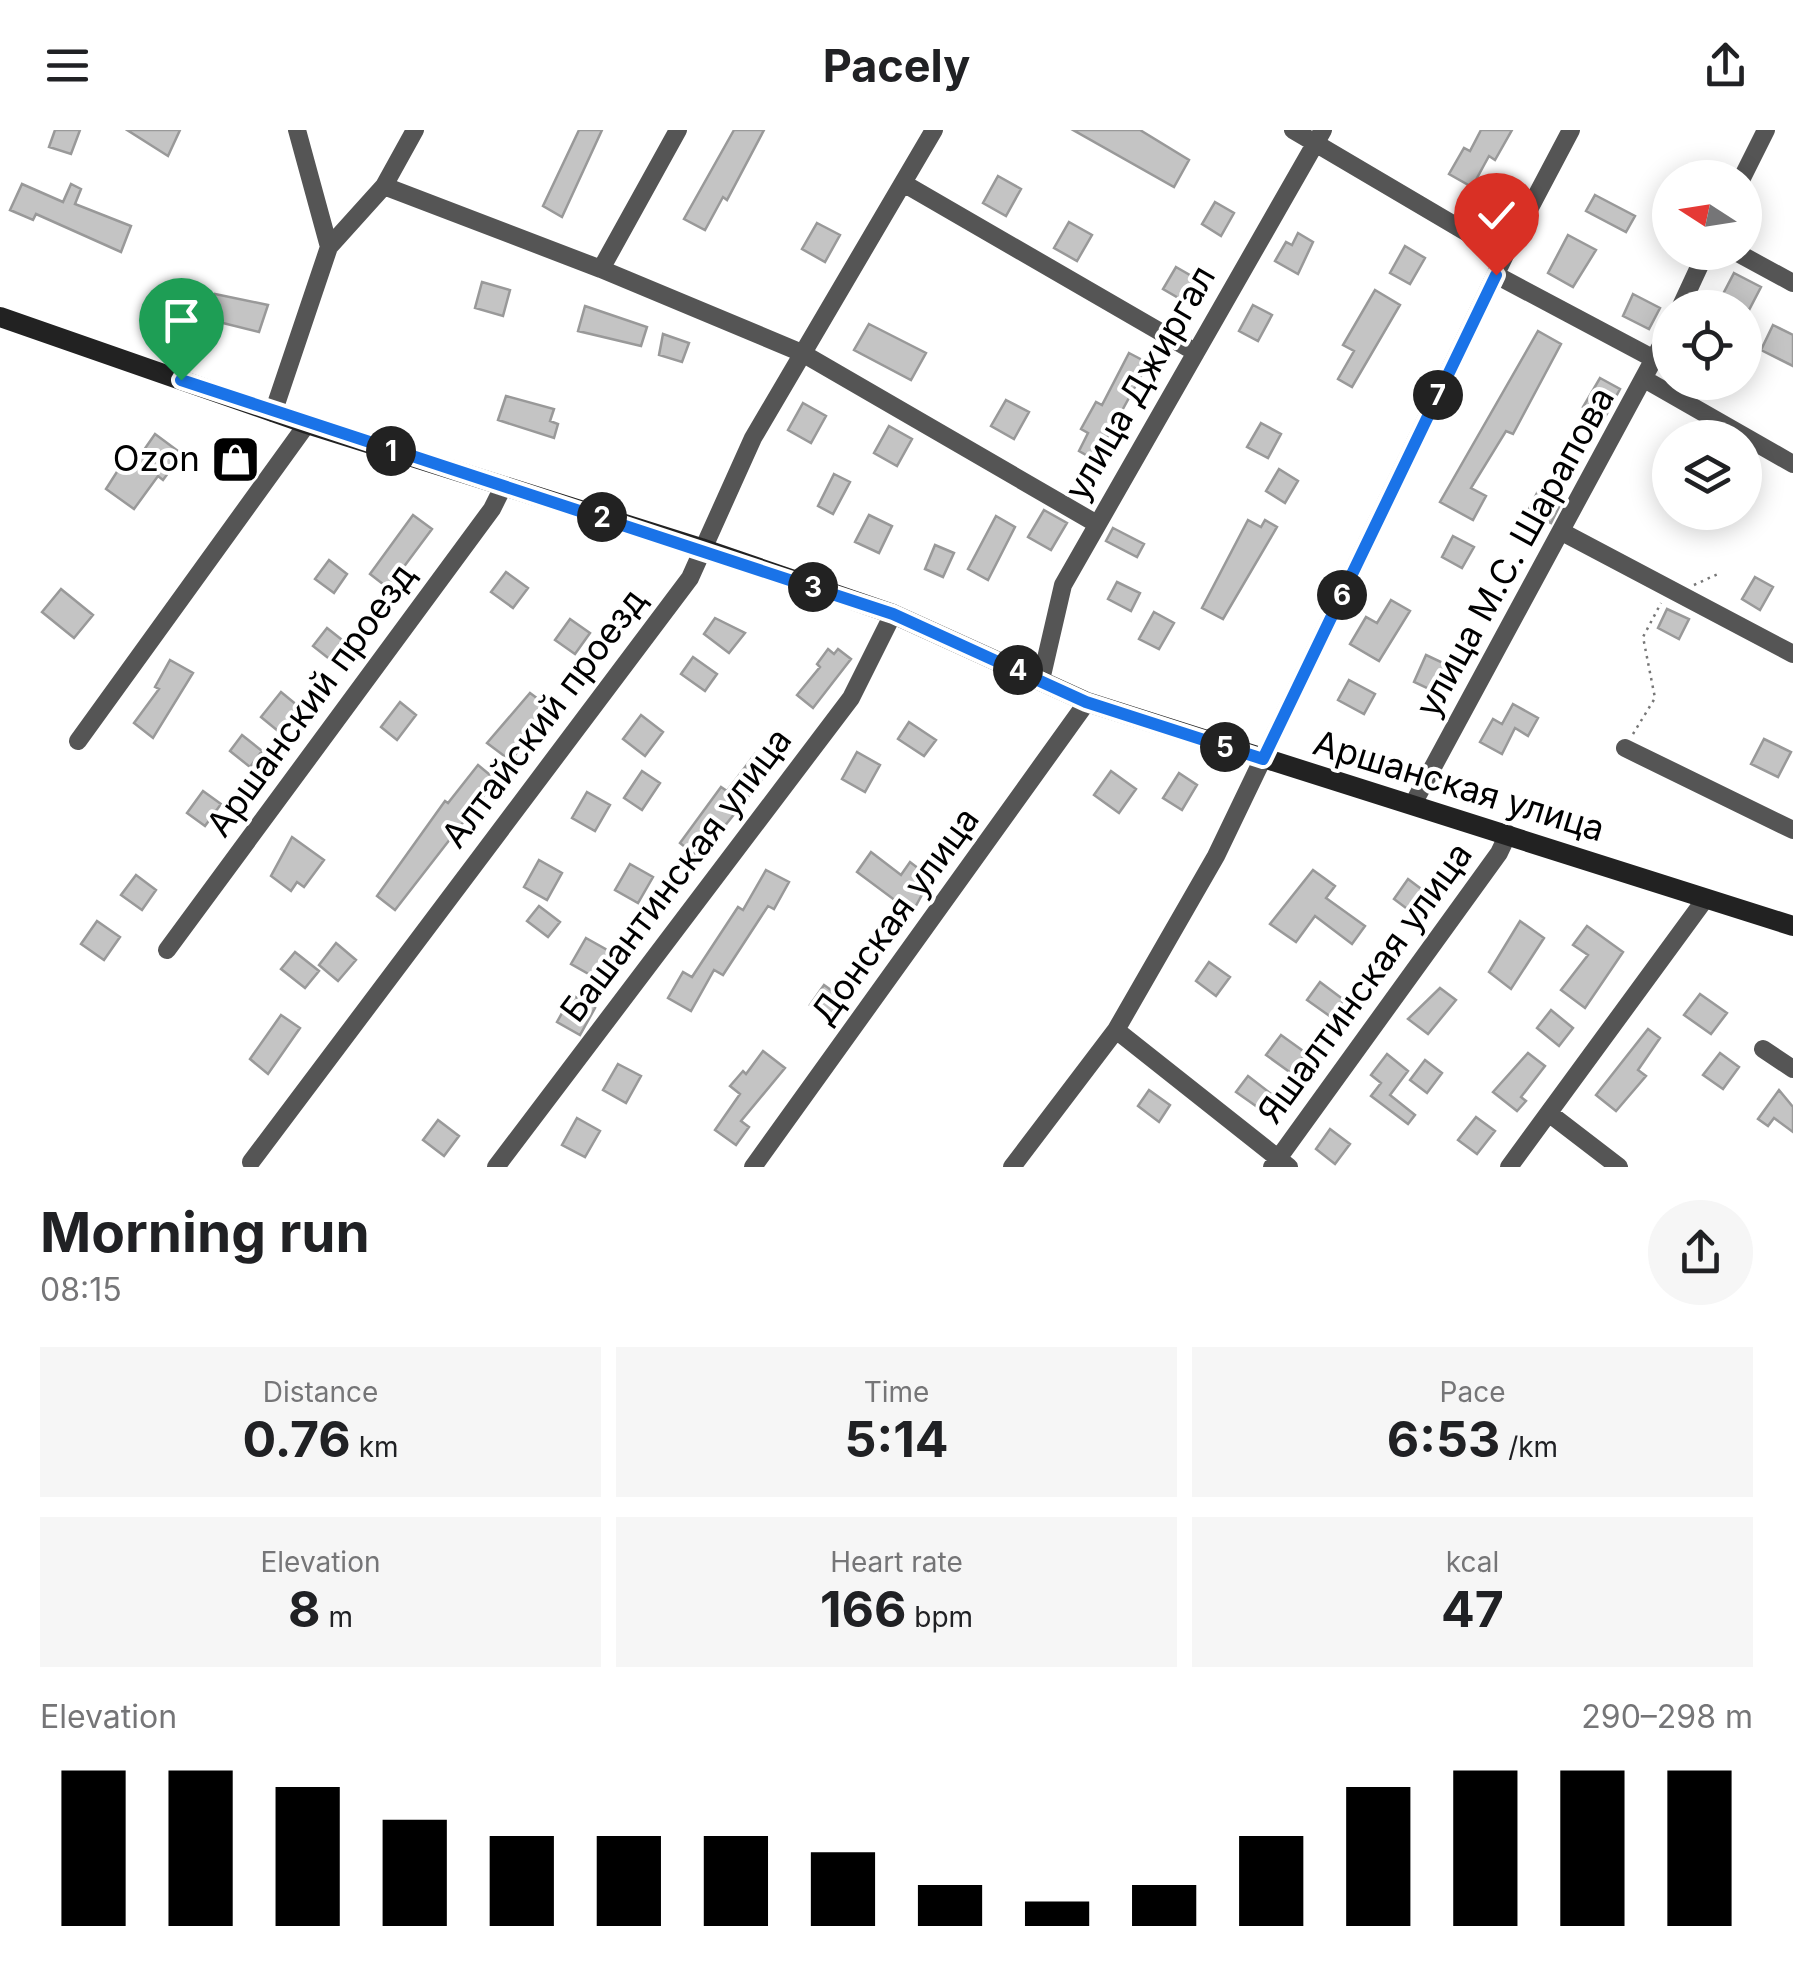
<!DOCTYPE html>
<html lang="en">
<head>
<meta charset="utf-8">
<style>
  :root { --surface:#fff; --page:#f6f6f6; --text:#202124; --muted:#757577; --accent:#000 }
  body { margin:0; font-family:Inter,sans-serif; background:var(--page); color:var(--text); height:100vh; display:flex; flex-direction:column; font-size:38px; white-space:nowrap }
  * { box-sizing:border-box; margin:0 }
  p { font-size:32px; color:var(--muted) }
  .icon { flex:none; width:55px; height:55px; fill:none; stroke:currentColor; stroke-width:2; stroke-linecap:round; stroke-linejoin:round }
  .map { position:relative; height:1037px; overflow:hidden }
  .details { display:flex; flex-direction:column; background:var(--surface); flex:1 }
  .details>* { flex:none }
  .needle { width:65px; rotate:282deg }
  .buttons { position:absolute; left:1652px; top:30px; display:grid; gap:20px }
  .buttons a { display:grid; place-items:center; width:110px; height:110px; border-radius:50%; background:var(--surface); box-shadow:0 5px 25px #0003; font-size:50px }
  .pin { position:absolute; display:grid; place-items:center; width:85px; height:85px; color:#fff; margin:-102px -42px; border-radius:50% 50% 50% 0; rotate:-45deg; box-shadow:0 0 10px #0007 }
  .pin .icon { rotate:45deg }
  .km { position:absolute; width:50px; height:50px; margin:-25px; border-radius:50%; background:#222; color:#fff; font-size:28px; line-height:50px; text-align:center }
  .round { display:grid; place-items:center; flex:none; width:105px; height:105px; border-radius:52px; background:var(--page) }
  .head { display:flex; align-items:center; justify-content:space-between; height:170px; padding:0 40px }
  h1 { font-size:55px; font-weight:700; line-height:75px }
  .stats { display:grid; grid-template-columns:repeat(3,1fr); gap:15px; height:170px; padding:10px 40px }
  .stats div { display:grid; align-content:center; border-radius:0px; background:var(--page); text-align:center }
  .stats b { font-size:50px; font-weight:700 }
  .stats small { font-size:28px; font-weight:400 }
  .stats p { font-size:28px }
  .chart { height:280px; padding:20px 40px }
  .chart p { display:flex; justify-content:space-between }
  .chart svg { width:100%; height:180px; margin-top:10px; stroke:var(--accent); stroke-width:6 }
  header { display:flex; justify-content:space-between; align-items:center; height:130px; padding:0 40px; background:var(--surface); font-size:45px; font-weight:700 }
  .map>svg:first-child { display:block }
  .building { fill:#c4c4c4; stroke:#999; stroke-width:2.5 }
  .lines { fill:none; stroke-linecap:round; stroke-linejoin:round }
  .path { stroke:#777; stroke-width:2.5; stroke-dasharray:2.5 5; stroke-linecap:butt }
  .street { stroke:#555; stroke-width:18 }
  .secondary { stroke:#222; stroke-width:20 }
  .route-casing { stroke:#fff; stroke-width:20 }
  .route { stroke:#1a73e8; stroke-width:12 }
  .labels { text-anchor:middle; stroke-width:8; stroke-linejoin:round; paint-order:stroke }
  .street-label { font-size:35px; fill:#000; stroke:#fff }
  .poi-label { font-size:35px; fill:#000; stroke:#fff; text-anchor:end }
</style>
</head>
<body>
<header><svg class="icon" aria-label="menu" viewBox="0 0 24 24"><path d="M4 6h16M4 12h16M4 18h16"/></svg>Pacely<svg class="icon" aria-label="share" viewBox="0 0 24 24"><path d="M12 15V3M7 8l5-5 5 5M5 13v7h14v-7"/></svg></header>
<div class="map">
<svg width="1793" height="1037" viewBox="0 0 1793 1037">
  <rect width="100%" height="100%" fill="#fff"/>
  <path class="building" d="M 55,0 L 80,0 L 71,24 L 49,17 Z
    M 127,0 L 180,0 L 168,26 Z
    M 579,0 L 602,0 L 562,87 L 543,76 Z
    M 734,0 L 764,0 L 727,70 L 723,67 L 705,100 L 684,89 Z
    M 1073,0 L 1140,0 L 1189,30 L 1174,57 Z
    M 1481,0 L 1512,0 L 1495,30 L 1489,26 L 1472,57 L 1449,44 L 1464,18 L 1470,21 Z
    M 998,46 L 1021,59 L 1006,86 L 983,73 Z
    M 22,54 L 63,72 L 71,54 L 81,59 L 75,74 L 131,96 L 121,122 L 36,84 L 33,90 L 10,80 Z
    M 1595,65 L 1635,86 L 1626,102 L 1586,81 Z
    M 1215,72 L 1234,83 L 1221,106 L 1202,94 Z
    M 1069,92 L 1092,105 L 1077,131 L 1054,118 Z
    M 817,93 L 840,105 L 825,132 L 802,119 Z
    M 1298,103 L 1313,112 L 1298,144 L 1275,131 L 1286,112 L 1292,115 Z
    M 1568,105 L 1596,120 L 1573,157 L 1548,143 Z
    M 1405,116 L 1425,128 L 1410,154 L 1390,143 Z
    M 1176,137 L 1195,148 L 1182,170 L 1163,159 Z
    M 1734,143 L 1761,157 L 1749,180 L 1722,166 Z
    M 482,152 L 510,160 L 503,186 L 475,178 Z
    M 1375,160 L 1400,175 L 1352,257 L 1338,249 L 1354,221 L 1343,215 Z
    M 215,164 L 268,175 L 259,202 L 207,189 Z
    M 1633,164 L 1660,178 L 1649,199 L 1623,186 Z
    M 1253,175 L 1272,185 L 1258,211 L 1239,201 Z
    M 585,176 L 647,197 L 641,216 L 578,201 Z
    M 869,194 L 926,223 L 911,250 L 854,220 Z
    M 1773,195 L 1793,205 L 1793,236 L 1761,220 Z
    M 1538,201 L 1561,214 L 1513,304 L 1506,301 L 1471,358 L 1486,366 L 1473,390 L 1440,372 Z
    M 663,204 L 689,213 L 682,232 L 659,225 Z
    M 1129,223 L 1148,233 L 1095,330 L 1079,321 L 1088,303 L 1081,299 L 1096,272 L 1102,275 Z
    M 1600,248 L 1620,259 L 1604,289 L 1583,277 Z
    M 506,266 L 554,279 L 550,291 L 558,294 L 554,308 L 498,290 Z
    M 1006,270 L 1029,282 L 1014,309 L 991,296 Z
    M 803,273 L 826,286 L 811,313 L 788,300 Z
    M 1261,293 L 1281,304 L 1268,328 L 1247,317 Z
    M 889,296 L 912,309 L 897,336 L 874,323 Z
    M 155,304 L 182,324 L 163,350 L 158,346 L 134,379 L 106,359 L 120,337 L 128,343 Z
    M 1279,339 L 1298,351 L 1285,373 L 1266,361 Z
    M 834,344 L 850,352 L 833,384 L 818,376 Z
    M 1537,363 L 1560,375 L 1551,393 L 1528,381 Z
    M 1044,380 L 1067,393 L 1051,420 L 1028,407 Z
    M 413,385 L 432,399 L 388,458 L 370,444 Z
    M 869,385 L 892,396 L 879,423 L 855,412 Z
    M 996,386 L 1015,397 L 988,450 L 968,439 Z
    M 1248,390 L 1261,397 L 1265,390 L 1277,397 L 1223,489 L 1202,478 Z
    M 1113,398 L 1144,414 L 1137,427 L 1106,411 Z
    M 1453,406 L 1474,417 L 1462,438 L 1442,427 Z
    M 935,415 L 954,423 L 943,447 L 925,439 Z
    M 329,430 L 347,444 L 334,463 L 315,449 Z
    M 506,442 L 528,458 L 513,478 L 491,462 Z
    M 1755,447 L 1773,457 L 1760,480 L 1742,469 Z
    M 1117,452 L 1140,463 L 1131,481 L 1108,469 Z
    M 61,459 L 93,485 L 74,508 L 42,482 Z
    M 1391,470 L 1410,481 L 1379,531 L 1350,514 L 1366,487 L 1377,493 Z
    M 1667,479 L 1689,489 L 1679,509 L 1658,498 Z
    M 1154,482 L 1174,493 L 1159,519 L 1139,509 Z
    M 715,488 L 745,503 L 729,523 L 704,504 Z
    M 570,489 L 590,503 L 575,524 L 555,510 Z
    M 327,498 L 346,513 L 332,531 L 313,516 Z
    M 828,519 L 834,524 L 838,519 L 851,529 L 813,578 L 797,565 L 820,537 L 817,534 Z
    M 1426,525 L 1454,538 L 1442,565 L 1414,552 Z
    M 693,527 L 717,544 L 705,561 L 681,544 Z
    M 170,530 L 193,543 L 153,608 L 134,593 L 159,559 L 155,557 Z
    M 1349,550 L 1375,564 L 1364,584 L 1338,570 Z
    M 281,562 L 298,576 L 278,601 L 261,587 Z
    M 530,563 L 549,577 L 511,631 L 487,613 Z
    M 400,572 L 416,585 L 397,610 L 381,597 Z
    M 1513,574 L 1538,588 L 1528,606 L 1515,598 L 1502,624 L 1480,612 L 1493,589 L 1502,594 Z
    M 641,585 L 663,602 L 645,626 L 623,609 Z
    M 909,592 L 936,610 L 924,626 L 898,609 Z
    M 242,605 L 262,621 L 250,637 L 230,621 Z
    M 1764,609 L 1791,622 L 1778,647 L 1751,634 Z
    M 857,622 L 880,635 L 865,662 L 842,649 Z
    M 755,624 L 772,637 L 699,728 L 680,713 L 721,657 L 727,661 Z
    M 478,635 L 496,650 L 395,780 L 377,766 L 445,671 L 448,673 Z
    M 642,641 L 660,653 L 642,680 L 624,668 Z
    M 1111,641 L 1136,659 L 1119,683 L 1094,665 Z
    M 1179,643 L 1197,655 L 1182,680 L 1163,668 Z
    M 203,661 L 221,674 L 205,696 L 187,683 Z
    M 587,662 L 610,675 L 595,701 L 572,688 Z
    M 292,707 L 324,730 L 304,757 L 297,752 L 291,761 L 271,746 Z
    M 871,722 L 901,745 L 910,732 L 931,748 L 912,783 L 857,742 Z
    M 539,730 L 562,743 L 547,770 L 524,757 Z
    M 630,734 L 653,747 L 638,773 L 615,760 Z
    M 766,740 L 789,752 L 774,779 L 768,776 L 723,845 L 714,840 L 691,881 L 668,868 L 683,842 L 692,847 L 738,777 L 743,780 Z
    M 1313,740 L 1335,756 L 1326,768 L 1365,796 L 1352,814 L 1315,786 L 1296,812 L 1270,794 Z
    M 136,745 L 156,760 L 142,780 L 121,765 Z
    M 1408,749 L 1428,764 L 1414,784 L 1394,769 Z
    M 539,776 L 560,792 L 548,807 L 527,791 Z
    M 97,791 L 120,807 L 104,830 L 81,814 Z
    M 1520,791 L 1544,808 L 1511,859 L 1489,842 Z
    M 1587,796 L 1623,822 L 1585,878 L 1561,860 L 1588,825 L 1573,815 Z
    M 586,808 L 609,821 L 594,847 L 571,834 Z
    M 336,813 L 356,830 L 338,851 L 319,835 Z
    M 295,822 L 319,841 L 305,858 L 281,839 Z
    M 1209,832 L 1230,847 L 1216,866 L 1196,851 Z
    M 1320,852 L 1344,870 L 1331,887 L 1307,870 Z
    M 824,855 L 845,870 L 831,890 L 810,875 Z
    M 1440,858 L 1456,870 L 1428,904 L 1408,889 Z
    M 1700,864 L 1727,883 L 1711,904 L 1684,885 Z
    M 572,865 L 595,878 L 580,905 L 557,892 Z
    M 1551,880 L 1573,898 L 1559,916 L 1537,898 Z
    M 281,885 L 300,898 L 268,944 L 250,929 Z
    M 1648,899 L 1660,908 L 1638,940 L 1646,946 L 1616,981 L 1596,965 Z
    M 1281,905 L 1306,923 L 1291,943 L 1266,925 Z
    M 763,921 L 785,938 L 741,991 L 749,997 L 736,1015 L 715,1000 L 740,964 L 730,956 L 743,941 L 746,944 Z
    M 1528,923 L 1545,936 L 1521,967 L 1526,971 L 1517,981 L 1493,962 Z
    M 1720,923 L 1739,937 L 1723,959 L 1703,945 Z
    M 1387,924 L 1408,941 L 1390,965 L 1415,985 L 1408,994 L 1371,966 L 1381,953 L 1371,945 Z
    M 1425,930 L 1442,943 L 1427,963 L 1410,950 Z
    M 618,934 L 641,946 L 626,973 L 603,960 Z
    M 1248,946 L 1274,966 L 1263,981 L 1236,962 Z
    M 1149,960 L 1170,975 L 1159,992 L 1138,976 Z
    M 1779,960 L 1793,977 L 1793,1002 L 1774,988 L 1768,996 L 1758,989 Z
    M 1476,987 L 1495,1001 L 1477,1024 L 1458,1010 Z
    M 577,988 L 600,1001 L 585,1027 L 562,1015 Z
    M 438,990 L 459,1006 L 444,1026 L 423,1010 Z
    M 1330,999 L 1350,1014 L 1335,1034 L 1316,1019 Z"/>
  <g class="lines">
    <path class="path" d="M 1694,455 L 1720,443
      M 1633,604 L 1655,568 L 1643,507 L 1661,473"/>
    <path class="street" d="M 297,0 L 329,117
      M 1293,0 L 1505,125
      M 1742,48 L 1766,0
      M 903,53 L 1195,222
      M 384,56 L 601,139 L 802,223 L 1097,394
      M 1736,122 L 1793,153
      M 601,139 L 678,0
      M 1496,145 L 1656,230
      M 1680,178 L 1706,122
      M 1646,250 L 1793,334
      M 273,283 L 329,117 L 384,56 L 415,0
      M 1564,403 L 1793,524
      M 1041,550 L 1063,455 L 1323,0
      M 78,611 L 307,294
      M 1625,618 L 1793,700
      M 1413,674 L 1670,199
      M 167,820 L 492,379 L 503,357
      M 1116,900 L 1289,1037
      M 1763,919 L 1793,939
      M 1550,984 L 1619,1037
      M 251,1032 L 690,448 L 753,308 L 934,0
      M 496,1037 L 851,568 L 893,484
      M 753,1037 L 1087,572
      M 1012,1037 L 1116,900 L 1216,726 L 1505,125 L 1571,0
      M 1272,1037 L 1499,723 L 1508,704
      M 1509,1037 L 1706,768"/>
    <path class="secondary" d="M 0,187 L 307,294 L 701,418 L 893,484 L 1087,572 L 1793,796"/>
  </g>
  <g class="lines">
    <defs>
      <path id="route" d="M 181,250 L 893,484 L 1086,572 L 1263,629 L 1496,145"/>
    </defs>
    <use href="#route" class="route-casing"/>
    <use href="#route" class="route"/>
  </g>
  <defs>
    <symbol id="shop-square" viewBox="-11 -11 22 22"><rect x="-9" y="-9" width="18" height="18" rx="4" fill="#000" stroke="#fff"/><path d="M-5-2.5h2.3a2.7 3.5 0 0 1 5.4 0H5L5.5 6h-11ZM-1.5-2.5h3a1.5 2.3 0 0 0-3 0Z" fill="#fff"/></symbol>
  </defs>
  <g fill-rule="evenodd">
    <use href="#shop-square" x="208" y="302" width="55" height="55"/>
  </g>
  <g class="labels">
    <g class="street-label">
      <text transform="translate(1140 253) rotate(-60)" y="12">улица Джиргал</text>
      <text transform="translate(1515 422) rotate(-61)" y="12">улица М.С. Шарапова</text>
      <text transform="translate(311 570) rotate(-54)" y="12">Аршанский проезд</text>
      <text transform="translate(544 588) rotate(-53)" y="12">Алтайский проезд</text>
      <text transform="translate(1459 656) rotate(17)" y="12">Аршанская улица</text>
      <text transform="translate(676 745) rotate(-53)" y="12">Башантинская улица</text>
      <text transform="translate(895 786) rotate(-54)" y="12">Донская улица</text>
      <text transform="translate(1365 853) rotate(-54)" y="12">Яшалтинская улица</text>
    </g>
    <g class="poi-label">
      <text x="200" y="341">Ozon</text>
    </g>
  </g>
</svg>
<div class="buttons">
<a><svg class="needle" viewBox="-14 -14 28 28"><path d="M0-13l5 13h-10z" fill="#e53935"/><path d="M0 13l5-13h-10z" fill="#757577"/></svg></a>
<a><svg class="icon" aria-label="locate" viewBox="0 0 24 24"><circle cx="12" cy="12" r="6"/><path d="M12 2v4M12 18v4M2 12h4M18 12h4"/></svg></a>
<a><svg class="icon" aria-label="layers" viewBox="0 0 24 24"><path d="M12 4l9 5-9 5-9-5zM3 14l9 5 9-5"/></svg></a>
</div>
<div class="pin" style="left:181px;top:250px;background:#1e9e55"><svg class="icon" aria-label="arrive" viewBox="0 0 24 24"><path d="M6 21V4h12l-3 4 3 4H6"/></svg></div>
<div class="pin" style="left:1496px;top:145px;background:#d93025"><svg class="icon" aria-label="check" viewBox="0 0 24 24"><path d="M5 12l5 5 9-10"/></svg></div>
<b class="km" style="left:391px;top:321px">1</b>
<b class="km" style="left:602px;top:387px">2</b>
<b class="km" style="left:813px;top:457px">3</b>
<b class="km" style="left:1018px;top:540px">4</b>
<b class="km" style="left:1225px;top:617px">5</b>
<b class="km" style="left:1342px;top:465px">6</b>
<b class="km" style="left:1438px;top:265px">7</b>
</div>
<section class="details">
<div class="head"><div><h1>Morning run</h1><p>08:15</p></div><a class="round"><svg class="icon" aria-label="share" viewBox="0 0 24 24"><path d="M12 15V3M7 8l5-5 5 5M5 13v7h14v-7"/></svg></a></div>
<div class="stats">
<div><p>Distance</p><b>0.76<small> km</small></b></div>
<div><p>Time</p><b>5:14</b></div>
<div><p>Pace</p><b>6:53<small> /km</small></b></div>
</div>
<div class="stats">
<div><p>Elevation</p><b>8<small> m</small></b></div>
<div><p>Heart rate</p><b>166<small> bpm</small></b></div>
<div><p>kcal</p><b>47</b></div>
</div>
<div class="chart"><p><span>Elevation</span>290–298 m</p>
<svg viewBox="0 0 160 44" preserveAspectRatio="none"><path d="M5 44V6M15 44V6M25 44V10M35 44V18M45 44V22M55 44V22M65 44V22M75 44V26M85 44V34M95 44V38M105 44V34M115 44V22M125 44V10M135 44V6M145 44V6M155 44V6"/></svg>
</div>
</section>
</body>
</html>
